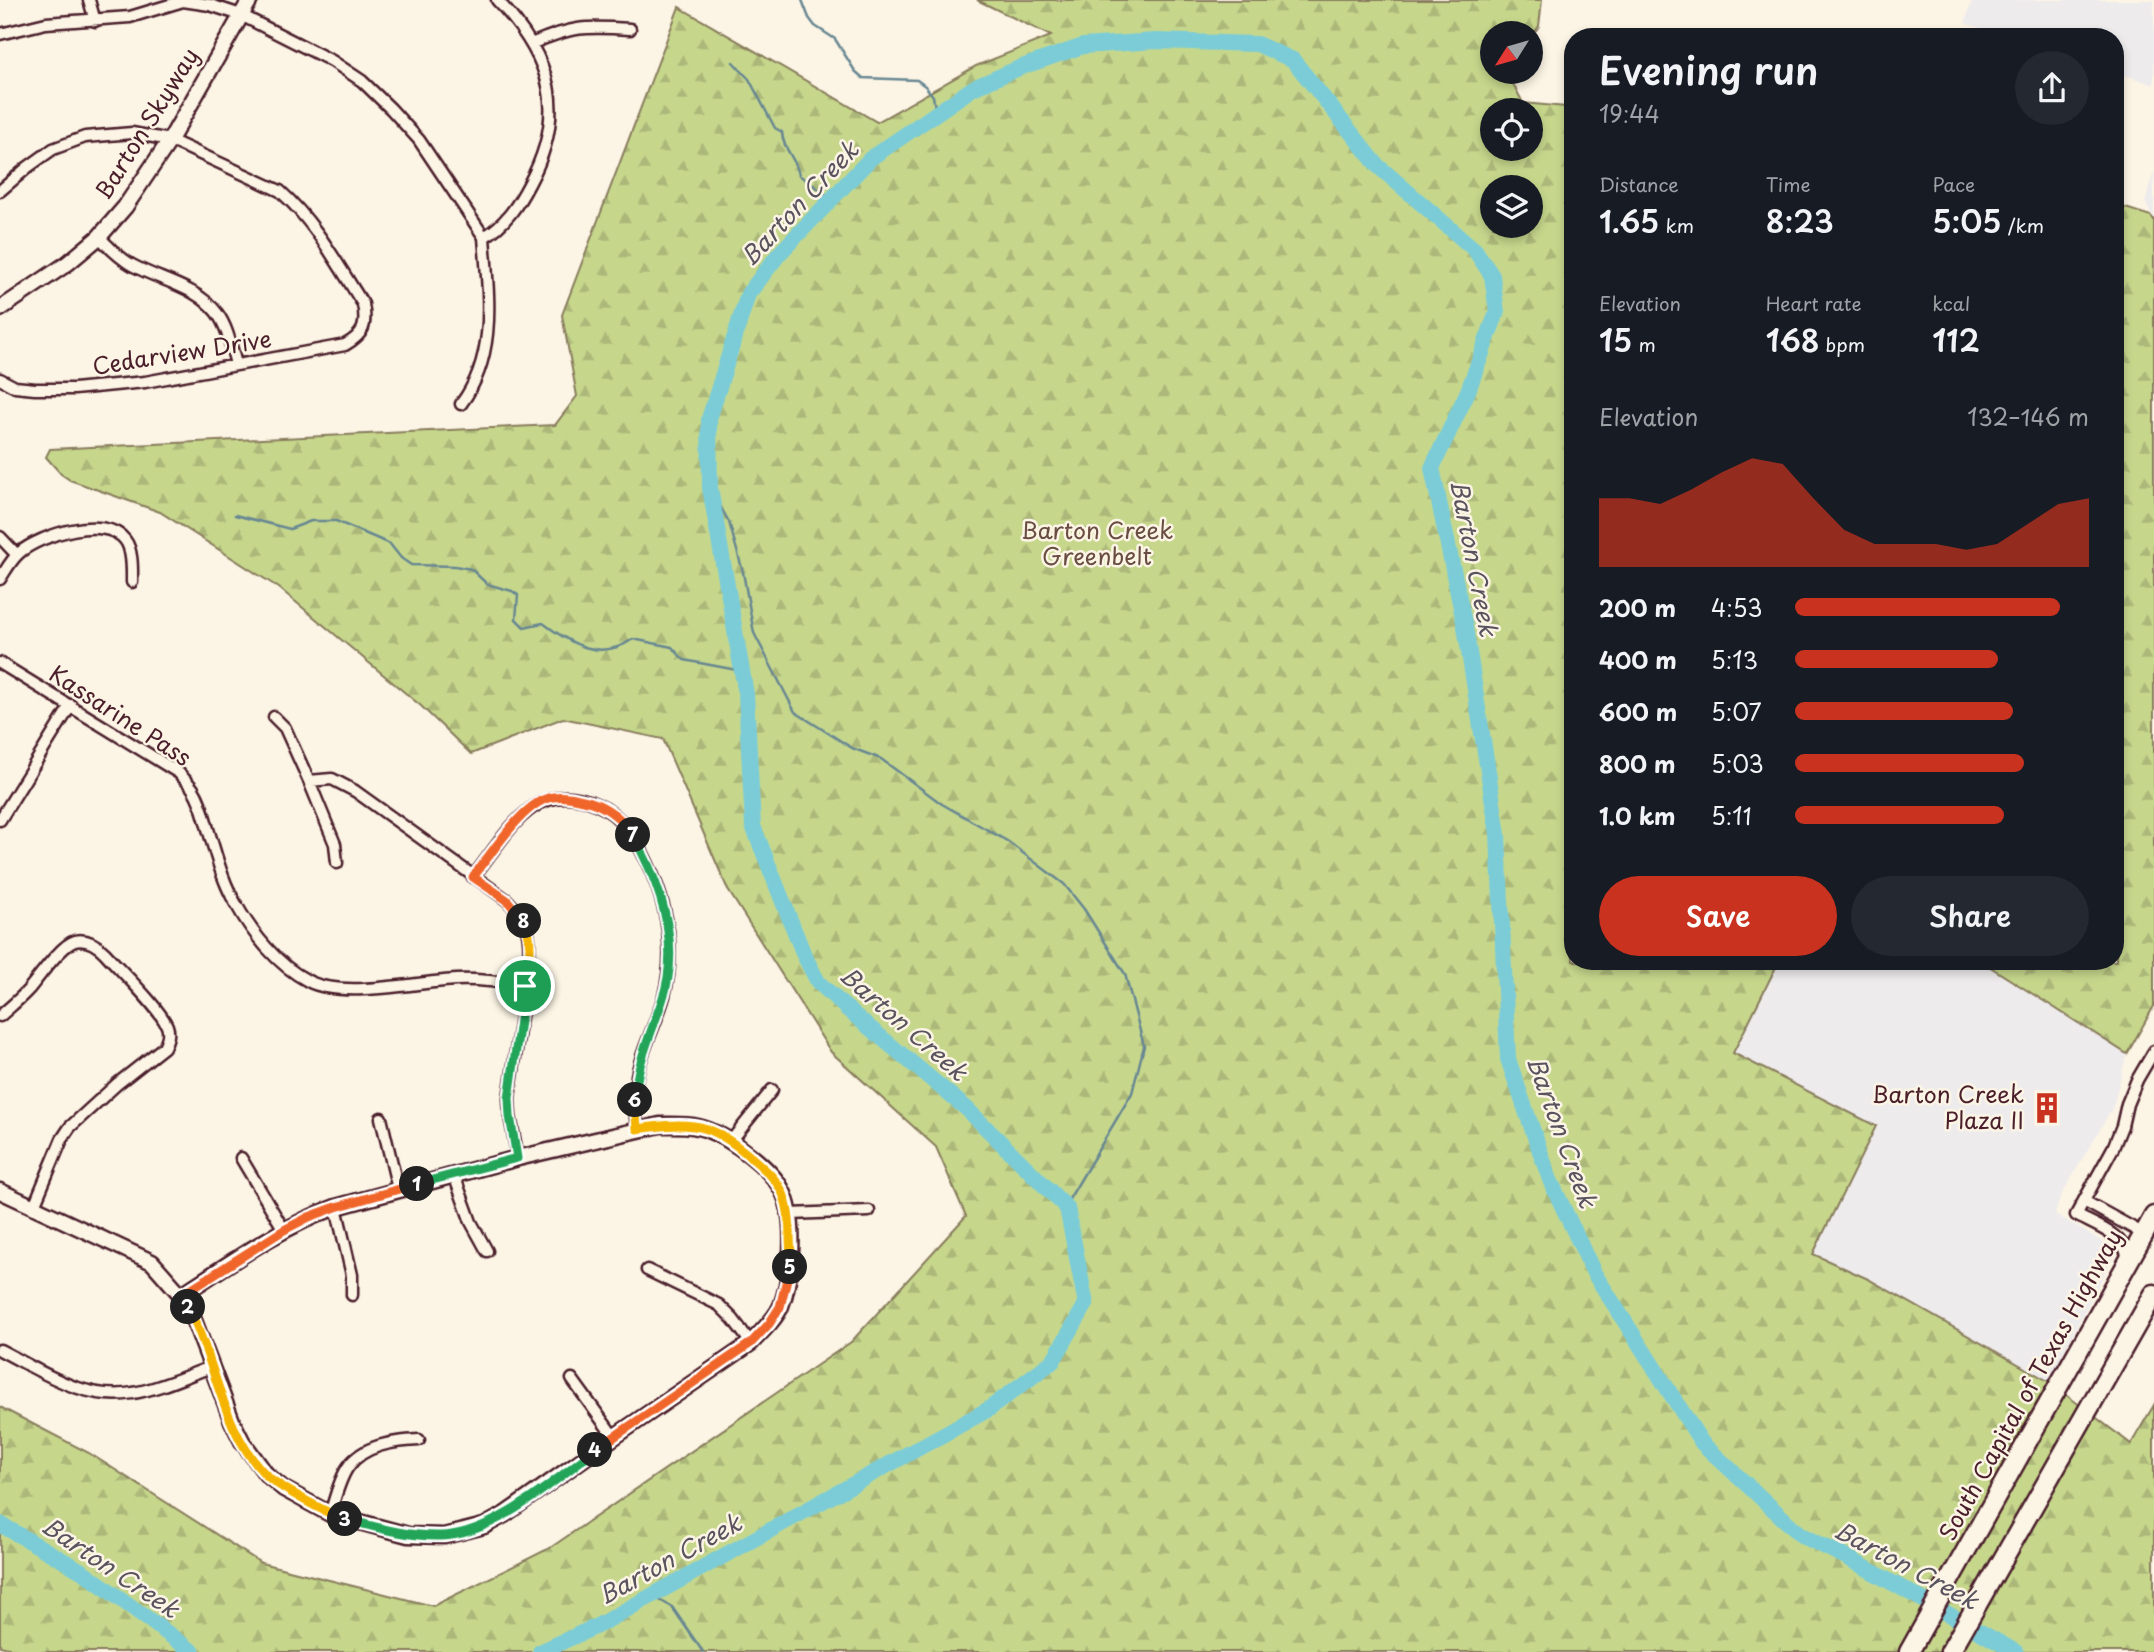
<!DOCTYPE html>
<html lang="en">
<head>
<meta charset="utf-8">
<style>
  :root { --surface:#171b24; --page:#242831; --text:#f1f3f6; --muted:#9ea1a6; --accent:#c8321e }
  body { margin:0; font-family:"Playpen Sans",sans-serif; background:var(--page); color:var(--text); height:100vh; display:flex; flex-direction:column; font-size:26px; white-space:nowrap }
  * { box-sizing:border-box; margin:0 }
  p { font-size:23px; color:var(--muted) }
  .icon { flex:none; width:38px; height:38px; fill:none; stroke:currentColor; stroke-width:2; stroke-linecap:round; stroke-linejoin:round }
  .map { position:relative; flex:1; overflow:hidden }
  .side { position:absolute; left:1564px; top:28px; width:560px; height:942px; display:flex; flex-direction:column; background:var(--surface); border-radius:28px; box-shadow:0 4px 10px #0003 }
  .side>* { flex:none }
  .needle { width:46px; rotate:233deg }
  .buttons { position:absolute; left:1480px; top:21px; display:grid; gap:14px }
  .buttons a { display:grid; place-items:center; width:63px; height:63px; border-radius:50%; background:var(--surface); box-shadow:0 4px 10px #0003; font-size:35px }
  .pin { position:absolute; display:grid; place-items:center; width:60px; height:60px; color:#fff; margin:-30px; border:4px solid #fff; border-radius:50%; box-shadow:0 2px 7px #0007 }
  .km { position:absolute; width:35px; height:35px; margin:-18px; border-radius:50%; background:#222; color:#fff; font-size:19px; line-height:35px; text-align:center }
  .round { display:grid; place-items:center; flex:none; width:74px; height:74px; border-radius:37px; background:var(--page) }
  .head { display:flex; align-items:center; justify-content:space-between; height:119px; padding:0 35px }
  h1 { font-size:38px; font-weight:600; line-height:52px }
  .stats { display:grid; grid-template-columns:repeat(3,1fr); gap:10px; height:119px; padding:7px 35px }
  .stats div { display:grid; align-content:center }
  .stats b { font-size:30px; font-weight:600 }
  .stats small { font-size:19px; font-weight:400 }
  .stats p { font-size:19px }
  .chart { height:196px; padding:14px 35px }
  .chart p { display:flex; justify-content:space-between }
  .chart svg { width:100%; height:126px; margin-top:7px; fill:var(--accent); opacity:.7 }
  .primary-button { display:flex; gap:14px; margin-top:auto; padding:14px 35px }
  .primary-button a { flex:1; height:80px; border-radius:42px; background:var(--accent); color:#fff; font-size:28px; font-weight:600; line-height:80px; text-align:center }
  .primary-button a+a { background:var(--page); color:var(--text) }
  ul { padding:0 35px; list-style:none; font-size:23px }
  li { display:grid; grid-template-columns:112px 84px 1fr; align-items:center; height:52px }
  li i { height:18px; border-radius:9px; background:var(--accent) }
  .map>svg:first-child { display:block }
  .built { fill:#eeebec }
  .forest { fill:url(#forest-firs); stroke:#887b5c; stroke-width:2; fill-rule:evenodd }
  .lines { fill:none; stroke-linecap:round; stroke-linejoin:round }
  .stream { stroke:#688792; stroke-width:2.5 }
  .river { stroke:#7cccd7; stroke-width:16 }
  .street-casing { stroke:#4a1f2b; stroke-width:15 }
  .secondary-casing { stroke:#4a1f2b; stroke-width:19 }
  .highway-casing { stroke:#4a1f2b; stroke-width:23 }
  .street { stroke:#fcf5e5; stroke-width:10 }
  .secondary { stroke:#fcf5e5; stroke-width:14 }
  .highway { stroke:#fcf5e5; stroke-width:18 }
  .split-1-casing { stroke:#fff; stroke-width:14 }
  .split-2-casing { stroke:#fff; stroke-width:14 }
  .split-3-casing { stroke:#fff; stroke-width:14 }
  .split-4-casing { stroke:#fff; stroke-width:14 }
  .split-5-casing { stroke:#fff; stroke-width:14 }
  .split-6-casing { stroke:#fff; stroke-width:14 }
  .split-7-casing { stroke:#fff; stroke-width:14 }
  .split-8-casing { stroke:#fff; stroke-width:14 }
  .split-9-casing { stroke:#fff; stroke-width:14 }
  .split-1 { stroke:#22a559; stroke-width:9 }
  .split-2 { stroke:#f0652b; stroke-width:9 }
  .split-3 { stroke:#f5b400; stroke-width:9 }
  .split-4 { stroke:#22a559; stroke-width:9 }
  .split-5 { stroke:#f0652b; stroke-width:9 }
  .split-6 { stroke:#f5b400; stroke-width:9 }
  .split-7 { stroke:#22a559; stroke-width:9 }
  .split-8 { stroke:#f0652b; stroke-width:9 }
  .split-9 { stroke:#f5b400; stroke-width:9 }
  .labels { text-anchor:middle; stroke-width:5; stroke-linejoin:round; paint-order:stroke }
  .street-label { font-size:23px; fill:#4a1f2b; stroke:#fcf5e5 }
  .park-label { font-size:23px; fill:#694d43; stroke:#fcf5e5 }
  .poi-label { font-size:23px; fill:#4a1f2b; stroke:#fcf5e5; text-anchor:end }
  .water-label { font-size:24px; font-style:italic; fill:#59535f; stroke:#fcf5e5 }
</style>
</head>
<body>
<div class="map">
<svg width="2154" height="1652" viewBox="0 0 2154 1652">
  <defs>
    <pattern id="forest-firs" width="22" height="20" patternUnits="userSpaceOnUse" patternTransform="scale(1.75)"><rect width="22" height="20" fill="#c6d78c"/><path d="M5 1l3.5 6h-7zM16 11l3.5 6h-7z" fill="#acb879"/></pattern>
  </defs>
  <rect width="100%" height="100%" fill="#fcf5e5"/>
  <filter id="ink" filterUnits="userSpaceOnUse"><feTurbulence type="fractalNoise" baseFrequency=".0143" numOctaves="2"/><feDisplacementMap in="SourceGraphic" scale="14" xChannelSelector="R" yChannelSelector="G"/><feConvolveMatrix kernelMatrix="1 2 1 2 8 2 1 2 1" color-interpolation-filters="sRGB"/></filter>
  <g filter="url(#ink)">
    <path class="built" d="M 1972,0 L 2154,0 L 2154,85 L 2116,72 L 2116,37 L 2006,37 L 1965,23 Z
      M 2154,171 L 2154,220 L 2145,202 Z
      M 1779,961 L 1981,961 L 2127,1054 L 2113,1107 L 2061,1196 L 2055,1214 L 2117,1250 L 2048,1381 L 1868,1279 L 1813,1254 L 1733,1053 Z"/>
    <path class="forest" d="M 977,0 L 1542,0 L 1539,26 L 1531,37 L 1531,33 L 1493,33 L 1493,72 L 1507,72 L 1523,103 L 1566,107 L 1573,106 L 1573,961 L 1779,961 L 1733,1053 L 1876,1126 L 1813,1254 L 1868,1279 L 2048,1381 L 2131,1444 L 2154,1405 L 2154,1652 L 25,1652 L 0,1646 L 0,1407 L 89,1453 L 261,1563 L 433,1606 L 550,1548 L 851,1342 L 966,1216 L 936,1147 L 831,1052 L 728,890 L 663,739 L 563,718 L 471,754 L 421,706 L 279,588 L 160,512 L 70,480 L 61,474 L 46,457 L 50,449 L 555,425 L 577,396 L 562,315 L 679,7 L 877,122 L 976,66 L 1051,36 ZM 1493,110 L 1531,110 L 1531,149 L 1493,149 ZM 1493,187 L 1531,187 L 1531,226 L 1493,226 Z
      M 2116,205 L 2151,216 L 2154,220 L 2154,1006 L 2127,1054 L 1981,961 L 2116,961 Z"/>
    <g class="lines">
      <path class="stream" d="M 802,0 L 809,18 L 815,26 L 835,39 L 855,71 L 863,78 L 917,80 L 925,86 L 933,96 L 936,114
        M 733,62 L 749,79 L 775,128 L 782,132 C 783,150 796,158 799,175 L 831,198
        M 710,488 L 729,522 L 743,572 L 754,633 L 795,712 L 852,748 L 881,759 L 942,804 L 1007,841 L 1064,884 L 1084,909 L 1125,974 L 1144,1046 L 1132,1093 L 1065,1206
        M 235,515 L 290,529 L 311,521 L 336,521 L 390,544 L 401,558 L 411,565 L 455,566 L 471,569 L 487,584 L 512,591 L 518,595 L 516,619 L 524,627 L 543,623 C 571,644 600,662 633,639 L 672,647 L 684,660 L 742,671
        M 652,1596 L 672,1607 L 703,1652"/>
      <path class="river" d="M 0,1524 L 85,1573 L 193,1652
        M 540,1652 L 599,1625 L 989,1409 L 1053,1361 L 1086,1304 L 1067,1208 L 967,1109 L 846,1008 L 818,982 L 804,955 L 753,826 L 746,694 L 710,488 L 709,419 L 748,294 L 779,254 L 871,158 L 973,88 L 1019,68 L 1083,46 L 1155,41 L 1257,44 L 1293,60 L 1378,166 L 1475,250 L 1492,276 L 1497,312 L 1468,391 L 1432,468 L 1465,627 L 1498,834 L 1508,1059 L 1550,1180 L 1594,1273 L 1702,1443 L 1801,1535 L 1848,1558 L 2016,1652"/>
      <defs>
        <path id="street" d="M 89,0 L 95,21
          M 0,34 L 46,23 L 130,17 L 183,1 L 210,5 L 241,15 L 332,61 L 362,81 L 391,109 L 419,140 L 484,237
          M 531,44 C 572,26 586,26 630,29
          M 0,191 L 28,167 L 53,149 L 85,137 L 132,133 L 170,140 L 280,191 C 315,222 338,265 363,304 C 367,326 364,334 345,345 L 145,382 L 74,389 L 35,389 L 15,387 L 0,379
          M 99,237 C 109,247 119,258 132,265 C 161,281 196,286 217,313 C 228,328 231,347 236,364
          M 461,404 C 498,355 488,294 484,237 C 505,225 518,205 529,184 C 568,112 552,58 497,0
          M 0,537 L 17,555
          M 0,579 C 6,570 11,560 19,553 C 40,535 105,514 125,540 C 133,550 132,570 132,582
          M 0,663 L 179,773 C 183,778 189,783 193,789 C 201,801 204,815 208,829 C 216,854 222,881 236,904 C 252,933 277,965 308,981 C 342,999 417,982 456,980 C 479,979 502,982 525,986
          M 274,717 L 285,728 L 309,781 L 335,844 L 337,863
          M 309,781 L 332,779 L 355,791 L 507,900 C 528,921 531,933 529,963 L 509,1098 L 510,1116 L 518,1158
          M 0,820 L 71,705
          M 473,877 C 506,836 534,776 596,804 C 622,815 636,838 647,862 C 667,904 676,950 664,996 C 656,1025 640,1052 636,1082 C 633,1098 636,1114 637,1129
          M 0,1016 C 10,1007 20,999 29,989 C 39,977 61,945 75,941 C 87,938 97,945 105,953 C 120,970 159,1007 167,1026 C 170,1034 167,1040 164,1047 L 117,1084 L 70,1127 L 62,1139 L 34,1206
          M 381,1118 L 398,1189
          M 731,1141 L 772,1090
          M 241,1158 L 284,1230
          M 454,1175 L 471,1222 L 487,1251
          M 2084,1201 L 2144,1234
          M 336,1207 L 352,1275 L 352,1295
          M 790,1214 L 869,1211
          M 2128,1261 C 2127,1235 2096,1226 2076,1215 L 2113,1148 L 2122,1126 L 2127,1104 L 2137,1080 L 2154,1051
          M 647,1270 L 719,1305 L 733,1319 L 751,1343
          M 0,1350 C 41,1371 85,1402 133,1393 C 159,1389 186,1376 211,1367
          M 572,1379 L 614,1437
          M 330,1514 C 335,1499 339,1480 348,1467 C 363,1445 394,1441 419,1440"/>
        <path id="secondary" d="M 0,309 L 68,263 L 99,237 L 125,207 L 170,140 L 250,0
          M 0,1191 L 152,1262 L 181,1295 L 192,1315 L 232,1421 L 242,1441 L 266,1474 L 284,1489 L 330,1514 L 408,1535 L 444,1536 L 484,1526 L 504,1515 L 614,1437 L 751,1343 C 761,1332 775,1320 781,1306 C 792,1277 797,1217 782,1190 C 770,1167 732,1139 708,1130 C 694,1124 676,1125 660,1125 L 518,1158 L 336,1207 C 280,1227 231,1263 181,1295"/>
        <path id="highway" d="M 1909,1652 L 2154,1216
          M 1950,1652 L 2154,1294"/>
      </defs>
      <use href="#street" class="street-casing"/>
      <use href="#secondary" class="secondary-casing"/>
      <use href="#highway" class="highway-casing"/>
      <use href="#street" class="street"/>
      <use href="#secondary" class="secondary"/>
      <use href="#highway" class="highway"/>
    </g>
  </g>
  <g class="lines" filter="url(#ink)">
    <defs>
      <path id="split-1" d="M 417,1184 L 517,1158 L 510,1116 L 509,1098 L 525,986"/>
      <path id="split-2" d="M 188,1307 L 181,1295 L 284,1230 L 309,1217 L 336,1207 L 417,1184"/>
      <path id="split-3" d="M 188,1307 C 216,1360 221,1429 265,1474 C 275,1484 289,1491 301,1498 C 315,1506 329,1514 345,1519"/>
      <path id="split-4" d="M 345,1519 C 376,1527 408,1537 441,1536 C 494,1535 553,1481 595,1450"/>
      <path id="split-5" d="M 595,1450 L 751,1343 L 769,1324 L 780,1307 L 790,1267"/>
      <path id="split-6" d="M 635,1100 L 637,1129 C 659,1126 685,1122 707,1129 C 722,1134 735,1144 747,1154 C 780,1181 789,1192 790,1235 C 790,1246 792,1257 790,1267"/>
      <path id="split-7" d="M 633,835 C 661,885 682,944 662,1001 C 651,1034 636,1064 635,1100"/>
      <path id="split-8" d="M 524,921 L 507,900 L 473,877 C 491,855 524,800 553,797 C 566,795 579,799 591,802 C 607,807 625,821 633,835"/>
      <path id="split-9" d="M 524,921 C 535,941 528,965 525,986"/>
    </defs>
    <use href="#split-1" class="split-1-casing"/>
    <use href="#split-2" class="split-2-casing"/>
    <use href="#split-3" class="split-3-casing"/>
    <use href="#split-4" class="split-4-casing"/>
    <use href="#split-5" class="split-5-casing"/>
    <use href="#split-6" class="split-6-casing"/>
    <use href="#split-7" class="split-7-casing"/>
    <use href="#split-8" class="split-8-casing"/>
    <use href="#split-9" class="split-9-casing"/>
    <use href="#split-1" class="split-1"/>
    <use href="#split-2" class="split-2"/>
    <use href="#split-3" class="split-3"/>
    <use href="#split-4" class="split-4"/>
    <use href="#split-5" class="split-5"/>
    <use href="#split-6" class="split-6"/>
    <use href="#split-7" class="split-7"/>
    <use href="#split-8" class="split-8"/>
    <use href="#split-9" class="split-9"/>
  </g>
  <defs>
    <symbol id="building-bare" viewBox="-9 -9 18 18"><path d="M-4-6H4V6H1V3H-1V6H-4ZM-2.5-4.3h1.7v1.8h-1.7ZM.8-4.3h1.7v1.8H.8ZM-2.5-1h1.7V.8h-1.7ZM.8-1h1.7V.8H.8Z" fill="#c8321e" stroke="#fcf5e5" stroke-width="2.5" paint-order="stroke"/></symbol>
  </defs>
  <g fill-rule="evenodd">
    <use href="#building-bare" x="2025" y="1086" width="44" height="44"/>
  </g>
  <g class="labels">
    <g class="street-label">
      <text transform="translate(147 124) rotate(-58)" y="8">Barton Skyway</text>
      <text transform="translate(182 353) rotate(-9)" y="8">Cedarview Drive</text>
      <text transform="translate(120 716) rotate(33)" y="8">Kassarine Pass</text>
      <text transform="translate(2031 1385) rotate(-61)" y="8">South Capital of Texas Highway</text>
    </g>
    <g class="park-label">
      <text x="1097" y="539">Barton Creek<tspan x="1097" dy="26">Greenbelt</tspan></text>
    </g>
    <g class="poi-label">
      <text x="2024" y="1103">Barton Creek<tspan x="2024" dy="26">Plaza II</tspan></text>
    </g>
    <g class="water-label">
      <text transform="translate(800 204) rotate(-47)" y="8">Barton Creek</text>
      <text transform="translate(1473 558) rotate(79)" y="8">Barton Creek</text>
      <text transform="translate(903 1024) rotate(41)" y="8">Barton Creek</text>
      <text transform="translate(1561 1132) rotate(70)" y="8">Barton Creek</text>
      <text transform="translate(670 1560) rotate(-29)" y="8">Barton Creek</text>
      <text transform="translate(1906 1566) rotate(28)" y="8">Barton Creek</text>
      <text transform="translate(110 1568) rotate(34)" y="8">Barton Creek</text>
    </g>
  </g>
</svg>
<div class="buttons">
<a><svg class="needle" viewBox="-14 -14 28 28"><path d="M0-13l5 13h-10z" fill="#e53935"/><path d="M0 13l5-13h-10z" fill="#9ea1a6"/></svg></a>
<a><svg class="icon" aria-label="locate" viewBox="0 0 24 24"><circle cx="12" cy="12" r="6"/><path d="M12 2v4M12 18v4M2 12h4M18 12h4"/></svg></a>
<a><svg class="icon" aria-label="layers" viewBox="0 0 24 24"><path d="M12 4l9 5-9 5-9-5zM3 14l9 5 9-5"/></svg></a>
</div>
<div class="pin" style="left:525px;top:986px;background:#1e9e55"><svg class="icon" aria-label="arrive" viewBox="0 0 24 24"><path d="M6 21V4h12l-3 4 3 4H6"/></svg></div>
<b class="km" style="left:417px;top:1184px">1</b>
<b class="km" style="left:188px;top:1307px">2</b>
<b class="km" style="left:345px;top:1519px">3</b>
<b class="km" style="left:595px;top:1450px">4</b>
<b class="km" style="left:790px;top:1267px">5</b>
<b class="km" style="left:635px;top:1100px">6</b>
<b class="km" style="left:633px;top:835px">7</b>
<b class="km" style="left:524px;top:921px">8</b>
<section class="side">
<div class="head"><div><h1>Evening run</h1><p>19:44</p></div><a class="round"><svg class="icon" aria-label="share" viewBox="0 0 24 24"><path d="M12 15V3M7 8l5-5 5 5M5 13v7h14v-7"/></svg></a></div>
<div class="stats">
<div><p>Distance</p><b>1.65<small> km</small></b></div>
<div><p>Time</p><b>8:23</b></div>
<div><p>Pace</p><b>5:05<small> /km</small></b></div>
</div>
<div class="stats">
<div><p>Elevation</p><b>15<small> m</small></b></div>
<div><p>Heart rate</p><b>168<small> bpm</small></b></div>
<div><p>kcal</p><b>112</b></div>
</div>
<div class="chart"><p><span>Elevation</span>132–146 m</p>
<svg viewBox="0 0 160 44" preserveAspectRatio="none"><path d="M0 44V20L10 20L20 22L30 17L40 11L50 6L60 8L70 20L80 31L90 36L100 36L110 36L120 38L130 36L140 29L150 22L160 20V44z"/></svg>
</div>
<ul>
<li><b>200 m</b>4:53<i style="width:90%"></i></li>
<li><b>400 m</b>5:13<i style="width:69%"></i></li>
<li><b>600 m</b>5:07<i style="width:74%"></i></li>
<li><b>800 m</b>5:03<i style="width:78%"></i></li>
<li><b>1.0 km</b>5:11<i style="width:71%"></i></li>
</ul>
<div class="primary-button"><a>Save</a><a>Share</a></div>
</section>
</div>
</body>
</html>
